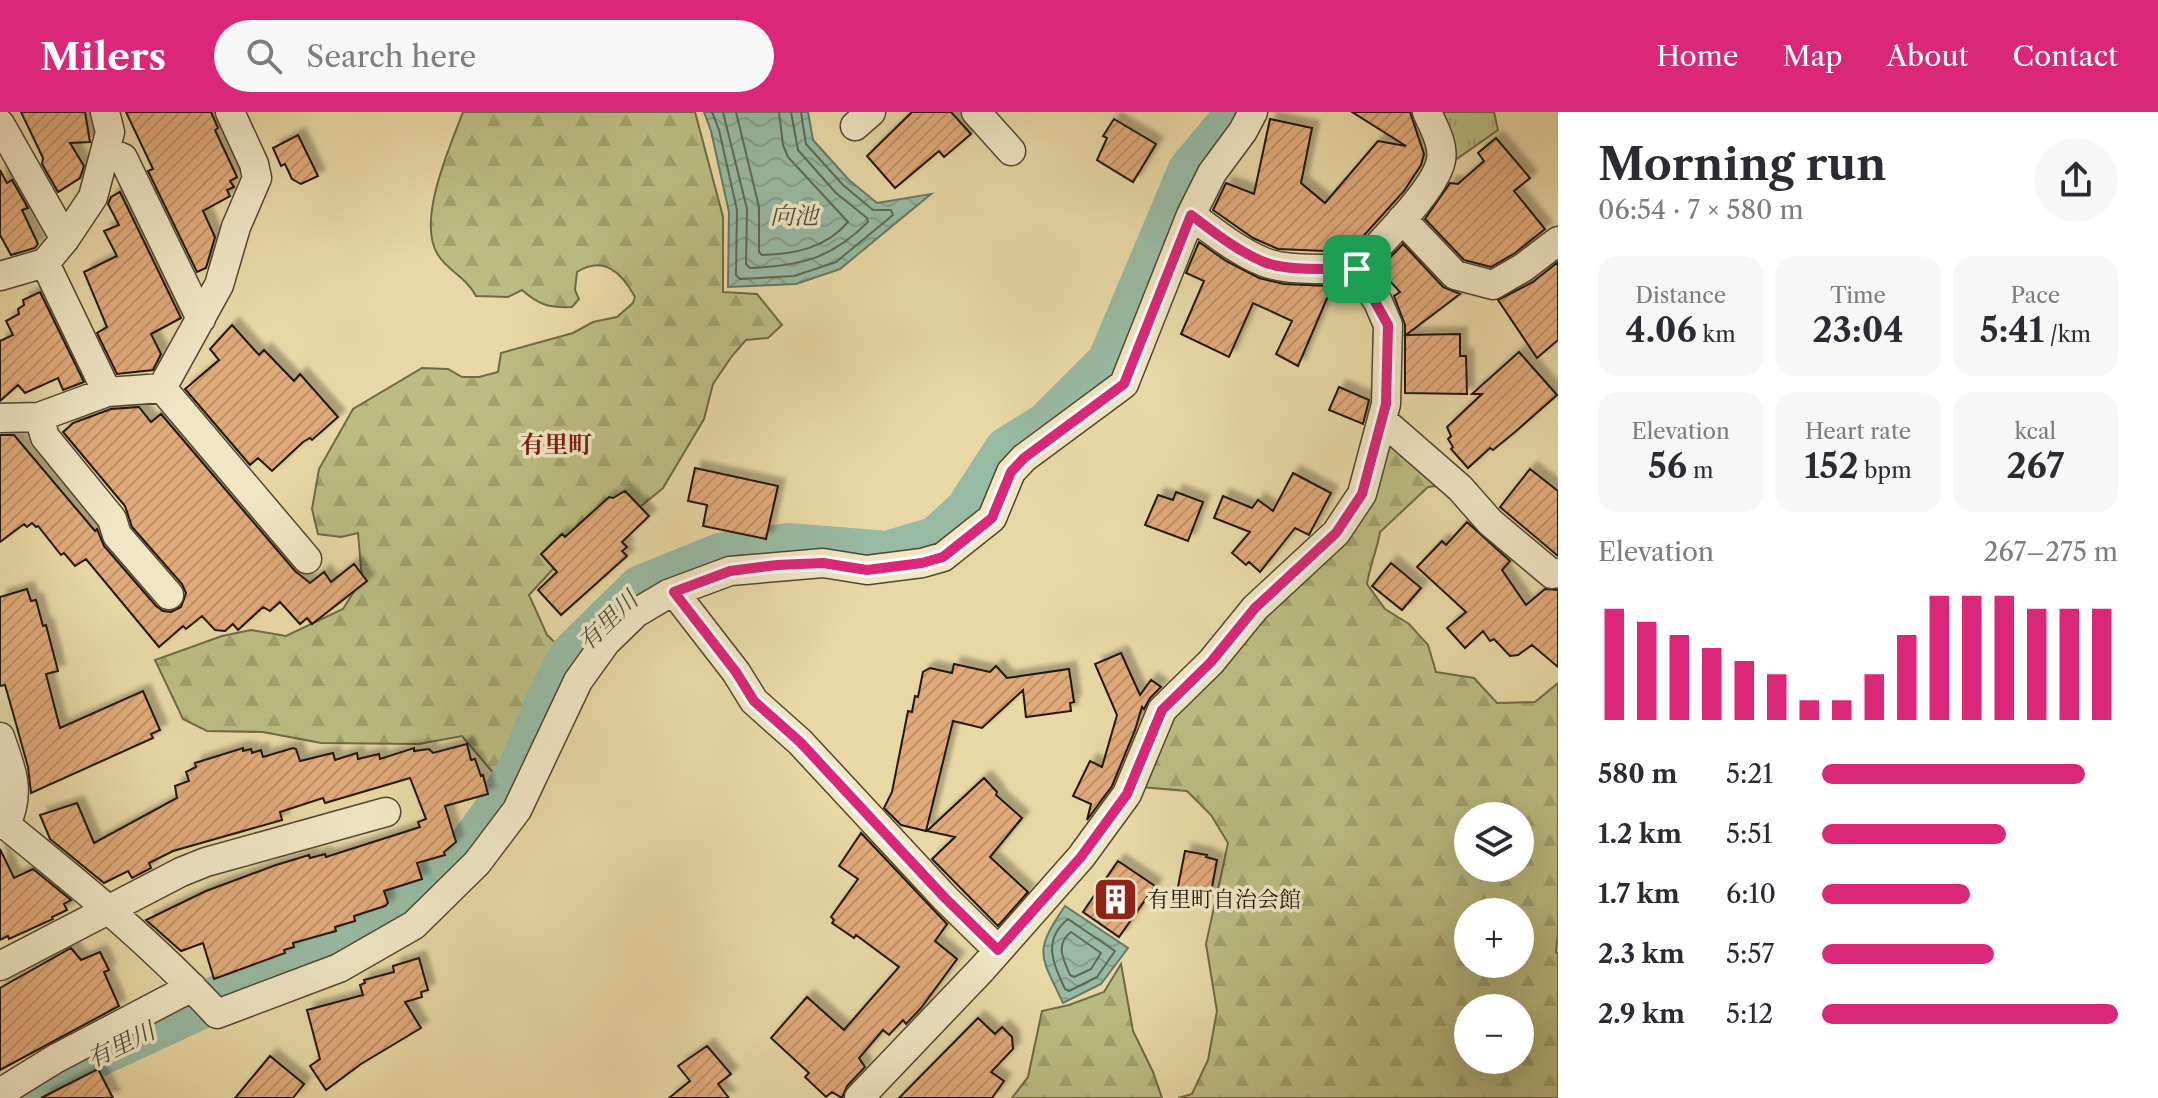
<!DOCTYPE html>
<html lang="en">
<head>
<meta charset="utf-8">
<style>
  :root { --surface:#fff; --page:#f7f7f7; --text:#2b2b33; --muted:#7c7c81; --accent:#db2777 }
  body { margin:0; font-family:"Libre Caslon Text","Noto Serif JP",serif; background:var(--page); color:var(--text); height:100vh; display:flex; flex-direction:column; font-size:30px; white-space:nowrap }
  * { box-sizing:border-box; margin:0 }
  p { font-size:26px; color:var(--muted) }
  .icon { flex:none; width:44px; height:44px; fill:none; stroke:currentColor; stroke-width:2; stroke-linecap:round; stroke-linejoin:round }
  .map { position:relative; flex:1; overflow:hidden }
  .side { display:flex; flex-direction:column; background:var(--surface); width:600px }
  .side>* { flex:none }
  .buttons { position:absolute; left:1454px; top:690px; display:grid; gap:16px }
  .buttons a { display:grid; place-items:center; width:80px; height:80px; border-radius:50%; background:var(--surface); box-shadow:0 8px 32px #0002; font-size:40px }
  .pin { position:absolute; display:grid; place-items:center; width:68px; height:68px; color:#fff; margin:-34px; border-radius:16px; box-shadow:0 4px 12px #0006 }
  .round { display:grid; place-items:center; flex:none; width:84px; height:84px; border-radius:42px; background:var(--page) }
  .summary { display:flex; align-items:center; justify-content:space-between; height:136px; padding:0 40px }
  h1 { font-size:44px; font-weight:700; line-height:60px }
  .stats { display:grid; grid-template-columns:repeat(3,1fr); gap:12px; height:136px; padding:8px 40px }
  .stats div { display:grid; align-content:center; border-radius:20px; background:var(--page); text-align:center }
  .stats b { font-size:34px; font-weight:700 }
  .stats small { font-size:22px; font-weight:400 }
  .stats p { font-size:22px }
  .chart { height:224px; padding:16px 40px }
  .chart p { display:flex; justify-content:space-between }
  .chart svg { width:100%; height:144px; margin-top:8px; stroke:var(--accent); stroke-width:6 }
  ul { padding:0 40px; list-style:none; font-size:26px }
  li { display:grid; grid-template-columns:128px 96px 1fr; align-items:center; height:60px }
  li i { height:20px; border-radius:10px; background:var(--accent) }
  header { display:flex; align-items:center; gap:48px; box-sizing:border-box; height:112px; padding:0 40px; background:var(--accent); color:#fff }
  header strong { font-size:38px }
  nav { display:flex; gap:44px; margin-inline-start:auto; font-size:28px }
  .search { width:560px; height:72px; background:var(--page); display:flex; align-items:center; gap:20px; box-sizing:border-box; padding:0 28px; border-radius:44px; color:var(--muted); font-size:30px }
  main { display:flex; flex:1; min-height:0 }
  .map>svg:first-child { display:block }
  .forest { fill:url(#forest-firs); stroke:#6e6a47; stroke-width:2; fill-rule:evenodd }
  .park { fill:url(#park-tufts); stroke:#6e6a47; stroke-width:2 }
  .water { fill:url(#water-waves); stroke:#687867; stroke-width:2 }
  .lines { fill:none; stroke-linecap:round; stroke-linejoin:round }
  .shore { stroke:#5c6858; stroke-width:2 }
  .river { stroke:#98baa3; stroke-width:46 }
  .building { fill:url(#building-hatch); stroke:#20160c; stroke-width:2; filter:url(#shadow) }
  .minor-casing { stroke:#524632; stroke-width:31 }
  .minor { stroke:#f0e6c4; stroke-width:28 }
  .route-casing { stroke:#fff; stroke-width:16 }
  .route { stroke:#db2777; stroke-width:10 }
  .labels { text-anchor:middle; stroke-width:7; stroke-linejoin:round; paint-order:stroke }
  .poi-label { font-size:22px; fill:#20160c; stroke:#f0e6c4; text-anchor:start }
  .water-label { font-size:24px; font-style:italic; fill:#4a4f41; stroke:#f0e6c4 }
  .neighbourhood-label { font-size:24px; font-weight:bold; fill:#7a1f14; stroke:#f0e6c4 }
</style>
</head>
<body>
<header>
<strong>Milers</strong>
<div class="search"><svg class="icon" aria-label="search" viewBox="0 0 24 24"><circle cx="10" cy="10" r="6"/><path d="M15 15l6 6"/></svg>Search here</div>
<nav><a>Home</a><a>Map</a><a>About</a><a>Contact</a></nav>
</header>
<main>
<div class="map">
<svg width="1558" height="986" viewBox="0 0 1558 986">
  <defs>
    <pattern id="forest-firs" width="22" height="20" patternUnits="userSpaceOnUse" patternTransform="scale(2)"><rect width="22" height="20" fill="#bbbd82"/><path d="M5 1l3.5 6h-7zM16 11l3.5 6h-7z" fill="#a0a26f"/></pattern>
    <pattern id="park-tufts" width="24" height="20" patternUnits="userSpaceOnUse" patternTransform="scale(2)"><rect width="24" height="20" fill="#bbbd82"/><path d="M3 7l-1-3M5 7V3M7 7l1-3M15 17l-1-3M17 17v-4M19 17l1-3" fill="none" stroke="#a0a26f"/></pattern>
    <pattern id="water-waves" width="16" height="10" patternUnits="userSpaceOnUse" patternTransform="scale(2)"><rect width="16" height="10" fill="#98baa3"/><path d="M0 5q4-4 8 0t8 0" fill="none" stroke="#839f8b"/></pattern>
    <pattern id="building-hatch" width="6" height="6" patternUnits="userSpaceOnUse" patternTransform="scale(2)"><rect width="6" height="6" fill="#e1aa7a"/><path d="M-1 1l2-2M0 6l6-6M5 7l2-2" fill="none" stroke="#c19268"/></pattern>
    <filter id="shadow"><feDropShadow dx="7" dy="-7" stdDeviation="2" flood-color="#0004"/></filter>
  </defs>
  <rect width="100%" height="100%" fill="#e8d8a5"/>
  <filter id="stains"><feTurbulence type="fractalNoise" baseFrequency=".0025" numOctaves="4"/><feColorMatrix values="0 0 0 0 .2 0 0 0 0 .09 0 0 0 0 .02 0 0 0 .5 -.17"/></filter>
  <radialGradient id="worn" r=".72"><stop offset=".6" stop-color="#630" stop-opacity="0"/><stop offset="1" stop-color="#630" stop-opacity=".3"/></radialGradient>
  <path class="forest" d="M 463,0 L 695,0 L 723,105 L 723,180 L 757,182 L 782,213 L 768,226 L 746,228 L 732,244 L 713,272 L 704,307 L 663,376 L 640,395 L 602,404 L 529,483 L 547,523 L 564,539 L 542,573 L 506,664 L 495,663 L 462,624 L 419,632 L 321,631 L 263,620 L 207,619 L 183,607 L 155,548 L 222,524 L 251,518 L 286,524 L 343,497 L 362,467 L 358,421 L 341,425 L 318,422 L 312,397 L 319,357 L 353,297 L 422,256 L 448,257 L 462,265 L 479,265 L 498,260 L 501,241 L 573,221 L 593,210 L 617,205 L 633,191 L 635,185 C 622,161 604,143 577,160 L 575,178 L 579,187 L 572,195 C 549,196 539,193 522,178 L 508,185 L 476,184 C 467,166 448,159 438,143 C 416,109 450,35 463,0 Z
    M 1385,328 L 1445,373 L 1428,375 L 1380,420 C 1377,438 1370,453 1367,472 L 1385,497 L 1409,512 L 1428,533 L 1436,560 L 1474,566 L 1497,591 L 1535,590 L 1558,571 L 1558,821 L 1556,840 L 1558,842 L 1558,986 L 1178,986 L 1192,982 L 1208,948 L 1217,899 L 1206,832 L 1228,731 L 1211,703 L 1187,679 L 1141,675 L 1167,610 L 1268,494 ZM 1468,704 L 1520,704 L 1520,756 L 1468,756 ZM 1468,800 L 1520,800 L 1520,852 L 1468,852 ZM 1468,896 L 1520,896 L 1520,948 L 1468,948 Z
    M 1121,852 L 1133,919 L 1153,960 L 1162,986 L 1012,986 L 1028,965 L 1042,899 L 1069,893 L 1104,880 Z"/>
  <path class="park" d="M 1437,0 L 1494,0 L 1498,18 L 1451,51 Z"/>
  <path class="water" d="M 704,0 L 808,0 L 813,28 L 849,68 L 877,91 L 931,82 L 840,157 L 796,172 L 728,175 L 729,100 L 711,19 Z
    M 1065,794 L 1128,836 L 1101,872 L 1063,891 C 1040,842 1033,841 1065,794 Z"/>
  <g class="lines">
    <path class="shore" d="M 712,0 L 719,18 L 737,98 L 736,163 L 740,167 L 794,164 L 836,150 L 893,103 L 891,98 L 873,98 L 843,73 L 806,32 L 801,0
      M 723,0 L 747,97 L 746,152 L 750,156 C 800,154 831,147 868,110 L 867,106 L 836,81 L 798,38 L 791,0
      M 736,0 L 759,95 L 759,140 L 762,143 C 795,142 826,136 848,110 L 788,45 L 783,33 L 779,0
      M 1068,807 L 1115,839 L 1097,865 L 1069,879 L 1065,877 C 1053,851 1042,828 1068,807 Z
      M 1071,820 L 1101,841 L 1091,857 L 1074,865 L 1070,863 C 1063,847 1055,832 1071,820 Z"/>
    <path class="river" d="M 18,986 L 46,968 L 110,936 L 355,823 L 420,783 L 460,749 L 495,701 L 522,654 L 547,593 L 571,545 L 641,476 L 720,444 L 788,434 L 887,442 L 937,427 L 968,398 L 1007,338 L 1047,313 L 1110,250 L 1191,58 L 1228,14 L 1235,0"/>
  </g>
  <path class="building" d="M 21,0 L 85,0 L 90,30 L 70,31 L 84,54 L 80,66 L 58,80 L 42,52 L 43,46 Z
    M 126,0 L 211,0 L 218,16 L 215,18 L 237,65 L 230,69 L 234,75 L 227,78 L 230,84 L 203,99 L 215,125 L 206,156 L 197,160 L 148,59 L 153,57 Z
    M 912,0 L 951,0 L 971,22 L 944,45 L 939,39 L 895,76 L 867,44 Z
    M 1352,0 L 1410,0 L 1424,42 L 1421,53 L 1404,79 L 1349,140 L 1278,137 L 1253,126 L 1213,98 L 1226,71 L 1254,82 L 1270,7 L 1312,16 L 1301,71 L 1325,91 L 1378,29 L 1406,34 Z
    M 1114,7 L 1156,32 L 1133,70 L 1097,48 L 1107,26 L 1103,24 Z
    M 298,23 L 318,64 L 301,72 L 292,67 L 285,52 L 281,54 L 273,36 Z
    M 1496,26 L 1530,66 L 1514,79 L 1545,117 L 1515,141 L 1491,155 L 1464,148 L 1425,107 L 1450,71 L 1458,72 L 1484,49 L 1478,41 Z
    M 0,58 L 7,71 L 12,68 L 28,96 L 22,98 L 38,132 L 35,136 L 11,143 L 0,123 Z
    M 120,80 L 181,206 L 151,222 L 161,242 L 153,258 L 117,262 L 97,221 L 107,215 L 84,160 L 117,144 L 104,119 L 119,113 L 108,92 L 111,85 Z
    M 1199,130 L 1226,149 L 1259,166 L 1284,172 L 1329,174 L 1331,177 L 1298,254 L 1276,242 L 1292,209 L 1253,191 L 1229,245 L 1181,222 L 1204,169 L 1186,161 Z
    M 1403,132 L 1443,175 L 1460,182 L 1406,223 L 1460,222 L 1460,244 L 1466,244 L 1467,282 L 1405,281 L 1405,213 L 1394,184 L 1400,180 L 1379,157 Z
    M 1558,150 L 1558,228 L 1537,246 L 1498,188 L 1533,170 Z
    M 40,180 L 84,270 L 63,278 L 58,266 L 25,281 L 18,273 L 0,289 L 0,229 L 13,223 L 6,209 L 19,202 L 18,197 L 24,193 L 23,188 Z
    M 232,213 L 259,243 L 264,238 L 294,269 L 300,262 L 338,305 L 312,328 L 310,326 L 303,330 L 272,359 L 258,346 L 250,353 L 185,277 L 219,248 L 210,237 Z
    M 1519,240 L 1557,283 L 1515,320 L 1493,338 L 1490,336 L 1468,356 L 1451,337 L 1453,335 L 1448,327 L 1451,324 L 1447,315 L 1482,282 L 1472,282 Z
    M 1339,275 L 1369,288 L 1363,312 L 1329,298 Z
    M 139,295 L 151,310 L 161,302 L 295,459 L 310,471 L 324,460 L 331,470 L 354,452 L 367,469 L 312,512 L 307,506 L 300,512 L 280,490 L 270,499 L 263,495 L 238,518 L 233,512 L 225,519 L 215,518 L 202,504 L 186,517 L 183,514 L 159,535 L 86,447 L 75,454 L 64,441 L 61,443 L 38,414 L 36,415 L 32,411 L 27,415 L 24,412 L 0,430 L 0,323 L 14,323 L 95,419 L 97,417 L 104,434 L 156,494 L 163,499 L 171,500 L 181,495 L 186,481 L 182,472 L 132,415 L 125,394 L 63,320 L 73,311 L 111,297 Z
    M 695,356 L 778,374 L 766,427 L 703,414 L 707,393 L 688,389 Z
    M 1530,357 L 1558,379 L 1558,444 L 1500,395 Z
    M 1293,361 L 1331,381 L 1309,423 L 1295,416 L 1260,460 L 1249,450 L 1246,453 L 1232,441 L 1250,420 L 1214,406 L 1223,384 L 1252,396 L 1258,388 L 1273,399 Z
    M 625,379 L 649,404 L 622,430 L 627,435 L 622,439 L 627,444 L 561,503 L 538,478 L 557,460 L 541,442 L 562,422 L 565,425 L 609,385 L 613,386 Z
    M 1176,380 L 1203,390 L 1188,429 L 1145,413 L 1158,383 L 1173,388 Z
    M 1467,410 L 1510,449 L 1502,458 L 1526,493 L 1545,477 L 1558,478 L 1558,555 L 1532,533 L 1518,543 L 1510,544 L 1494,527 L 1490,529 L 1483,519 L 1465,536 L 1447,516 L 1466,500 L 1417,455 L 1442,429 L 1446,433 Z
    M 1391,451 L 1421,476 L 1402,498 L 1372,474 Z
    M 27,477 L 31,489 L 36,488 L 43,514 L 46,513 L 58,559 L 46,562 L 60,616 L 143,579 L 160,618 L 151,622 L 153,626 L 31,681 L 28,655 L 13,601 L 5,573 L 0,574 L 0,485 Z
    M 1121,541 L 1140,583 L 1151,568 L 1161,575 L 1150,586 L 1144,597 L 1142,595 L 1135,618 L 1112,674 L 1087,708 L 1091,692 L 1073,684 L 1090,649 L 1102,655 L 1117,603 L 1095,552 Z
    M 954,552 L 990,560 L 996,554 L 1007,566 L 1069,557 L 1074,590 L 1070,591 L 1071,599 L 1026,605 L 1023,578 L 982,616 L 953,609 L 926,719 L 901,713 L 884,696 L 892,680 L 908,599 L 912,600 L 915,584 L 918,585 L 923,560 L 930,556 L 952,561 Z
    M 467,632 L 471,648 L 475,647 L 481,664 L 483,663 L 488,682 L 445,694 L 456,730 L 444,740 L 445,743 L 417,751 L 422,767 L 384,779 L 388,791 L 385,794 L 354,804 L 355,809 L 335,815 L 336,819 L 293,831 L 294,835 L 284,838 L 285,841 L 214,867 L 203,831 L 181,839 L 146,808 L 206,779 L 276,753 L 309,743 L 310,746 L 325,742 L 326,745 L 420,715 L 418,710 L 426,707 L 410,666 L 325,691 L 323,686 L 280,700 L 282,708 L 173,739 L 149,751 L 151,756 L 132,766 L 128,759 L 104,771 L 50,727 L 40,703 L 77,691 L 94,731 L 177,686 L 175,674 L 189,669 L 186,660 L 196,655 L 195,651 L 243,636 L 243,639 L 251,637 L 252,641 L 261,638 L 263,645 L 293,636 L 296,637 L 300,649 L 333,641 L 335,648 L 357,641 L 358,647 L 379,642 L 380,647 L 414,636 L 414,639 L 429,637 L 433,641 Z
    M 984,666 L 997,680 L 996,683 L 1022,706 L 990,745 L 1028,780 L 998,814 L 932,747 L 955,725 L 927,719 Z
    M 861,721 L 947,812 L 935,829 L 957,847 L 921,896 L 906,912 L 903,908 L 889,923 L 883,918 L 859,946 L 865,955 L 847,974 L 842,986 L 832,980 L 826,985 L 805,965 L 809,961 L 771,926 L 807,885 L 844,918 L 899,855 L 856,823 L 854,826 L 832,811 L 834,808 L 831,805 L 858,767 L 839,754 Z
    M 0,737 L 14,766 L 33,757 L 71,788 L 64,792 L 67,798 L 52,805 L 53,807 L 9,827 L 8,824 L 0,828 Z
    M 1185,739 L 1207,743 L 1206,745 L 1217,748 L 1209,791 L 1176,785 Z
    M 1118,749 L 1155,774 L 1119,825 L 1083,800 Z
    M 71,836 L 81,848 L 100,840 L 109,858 L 104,860 L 119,894 L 0,958 L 0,876 Z
    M 419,846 L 428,878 L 421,880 L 422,885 L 405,890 L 421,916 L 361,952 L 326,978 L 310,954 L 320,947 L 307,898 L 363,883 L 360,873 L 365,871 L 364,868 L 394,860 L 393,854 Z
    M 978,906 L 995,922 L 1002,915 L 1012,925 L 1013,937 L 991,960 L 1004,969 L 992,986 L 899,986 Z
    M 707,934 L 731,962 L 718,972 L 729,986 L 669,986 L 690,969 L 678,954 Z
    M 270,944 L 304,972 L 293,986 L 235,986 Z
    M 98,957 L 113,986 L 41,986 Z"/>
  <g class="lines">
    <defs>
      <path id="minor" d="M 976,0 L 1011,39
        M 0,12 L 65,127
        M 855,14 L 871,0
        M 107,39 L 123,46 L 201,207
        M 1191,103 C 1214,120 1237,139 1264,150 C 1289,160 1330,156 1357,157
        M 1402,107 L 1455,163 L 1493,173 L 1524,155 L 1558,129
        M 45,151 L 107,280
        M 0,164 L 45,151 L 65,127 L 93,85 L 110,20 L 105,0
        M 162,276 L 307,447
        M 39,305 L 45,325 L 112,407 L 117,423 L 169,483
        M 0,306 L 39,305 L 107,280 L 162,276 L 219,173 L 236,115 L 257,66 L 254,52 L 230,0
        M 1382,308 L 1460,376 L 1490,410 L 1552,462 L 1558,461
        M 674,480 L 736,560 L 754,589 L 800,630 L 945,786 L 998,838
        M 0,625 C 12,659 21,679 6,713
        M 0,713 L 6,713 C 80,773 153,832 217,902 L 339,856 L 414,813 L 477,751 L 517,698 L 578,569 L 606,530 L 636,501 L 668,482 L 730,459 L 823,451 L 867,458 L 922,451 L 943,445 L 992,406 L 1011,360 L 1024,346 L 1124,272 L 1191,103 L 1212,61 L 1243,19 L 1253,0
        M 0,854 L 181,760 L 206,750 L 386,700
        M 0,981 L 55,947 L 192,875
        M 859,986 L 982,857 L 1081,745 L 1127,682 L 1162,598 L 1211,550 L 1255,496 L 1336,421 L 1362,382 L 1386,292 L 1388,213 L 1378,190 L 1357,157 C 1378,132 1436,78 1441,48 C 1444,32 1433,14 1427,0"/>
    </defs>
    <use href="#minor" class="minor-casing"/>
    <use href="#minor" class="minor"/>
  </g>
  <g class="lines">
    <defs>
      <path id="route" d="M 1191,103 C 1214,120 1237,139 1264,150 C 1289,160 1330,156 1357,157 L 1388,213 L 1386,292 L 1362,382 L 1336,421 L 1255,496 L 1211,550 L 1162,598 L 1127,682 L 1081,745 L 998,838 L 945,786 L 800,630 L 754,589 L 736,560 L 674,480 L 730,459 L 777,453 L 823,451 L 867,458 L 922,451 L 943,445 L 992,406 L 1011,360 L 1024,346 L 1124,272 Z"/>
    </defs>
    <use href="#route" class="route-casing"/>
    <use href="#route" class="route"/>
  </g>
  <defs>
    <symbol id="building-square" viewBox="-11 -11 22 22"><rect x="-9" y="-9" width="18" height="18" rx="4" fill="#8f2418" stroke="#f0e6c4"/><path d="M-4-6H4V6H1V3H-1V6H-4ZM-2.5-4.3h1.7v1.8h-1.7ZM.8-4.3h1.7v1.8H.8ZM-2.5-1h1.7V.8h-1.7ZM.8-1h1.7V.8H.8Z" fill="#fff"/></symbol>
  </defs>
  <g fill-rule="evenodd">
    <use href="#building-square" x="1090" y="762" width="51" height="51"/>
  </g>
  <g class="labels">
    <g class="poi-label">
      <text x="1147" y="795">有里町自治会館</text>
    </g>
    <g class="water-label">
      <text x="794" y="112">向池</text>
      <text transform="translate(608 509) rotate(-44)" y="8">有里川</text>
      <text transform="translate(121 933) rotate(-26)" y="8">有里川</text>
    </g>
    <g class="neighbourhood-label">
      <text x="556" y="341">有里町</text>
    </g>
  </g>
  <rect width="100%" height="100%" filter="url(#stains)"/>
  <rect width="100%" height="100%" fill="url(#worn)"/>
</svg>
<div class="buttons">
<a><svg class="icon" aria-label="layers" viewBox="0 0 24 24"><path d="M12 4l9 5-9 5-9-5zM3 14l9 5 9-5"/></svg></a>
<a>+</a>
<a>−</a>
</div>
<div class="pin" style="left:1357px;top:157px;background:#1e9e55"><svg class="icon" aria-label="arrive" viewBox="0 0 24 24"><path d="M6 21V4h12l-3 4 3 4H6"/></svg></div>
</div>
<section class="side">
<div class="summary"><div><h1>Morning run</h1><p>06:54 · 7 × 580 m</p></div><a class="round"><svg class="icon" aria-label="share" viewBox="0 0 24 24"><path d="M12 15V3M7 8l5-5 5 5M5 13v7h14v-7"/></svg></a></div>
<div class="stats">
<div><p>Distance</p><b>4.06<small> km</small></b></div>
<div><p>Time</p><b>23:04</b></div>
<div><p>Pace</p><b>5:41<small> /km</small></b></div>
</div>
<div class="stats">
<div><p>Elevation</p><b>56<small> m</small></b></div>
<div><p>Heart rate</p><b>152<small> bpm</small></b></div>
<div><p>kcal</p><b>267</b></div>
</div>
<div class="chart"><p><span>Elevation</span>267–275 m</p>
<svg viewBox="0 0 160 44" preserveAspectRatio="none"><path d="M5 44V10M15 44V14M25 44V18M35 44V22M45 44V26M55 44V30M65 44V38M75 44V38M85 44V30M95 44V18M105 44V6M115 44V6M125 44V6M135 44V10M145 44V10M155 44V10"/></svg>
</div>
<ul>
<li><b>580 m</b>5:21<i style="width:89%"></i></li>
<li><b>1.2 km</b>5:51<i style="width:62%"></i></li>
<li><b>1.7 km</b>6:10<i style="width:50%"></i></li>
<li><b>2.3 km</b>5:57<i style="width:58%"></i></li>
<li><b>2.9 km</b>5:12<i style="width:100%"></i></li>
</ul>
</section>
</main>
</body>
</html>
